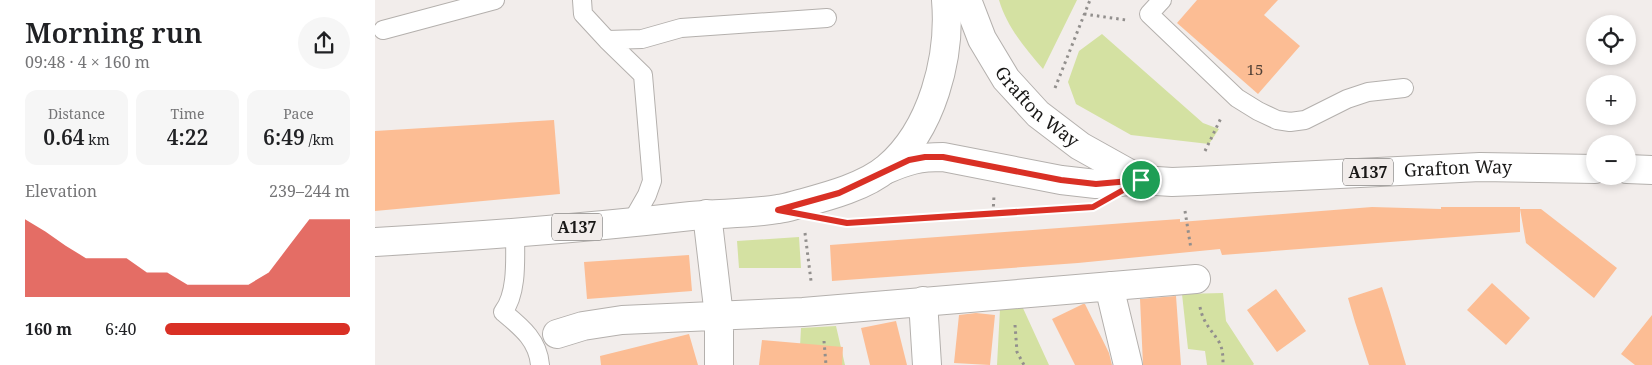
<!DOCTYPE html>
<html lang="en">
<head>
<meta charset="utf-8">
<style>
  :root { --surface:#fff; --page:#f6f6f6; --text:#202124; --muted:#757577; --accent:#d93025 }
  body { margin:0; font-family:"Noto Serif",serif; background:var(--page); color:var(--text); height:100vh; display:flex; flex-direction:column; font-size:19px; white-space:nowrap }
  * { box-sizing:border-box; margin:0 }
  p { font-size:16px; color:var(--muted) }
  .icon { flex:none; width:28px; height:28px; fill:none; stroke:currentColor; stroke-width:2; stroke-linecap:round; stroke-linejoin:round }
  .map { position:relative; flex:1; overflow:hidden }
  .details { display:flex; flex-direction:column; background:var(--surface); width:375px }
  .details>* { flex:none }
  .tools { position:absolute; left:1211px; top:15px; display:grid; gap:10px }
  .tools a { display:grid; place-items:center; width:50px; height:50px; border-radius:50%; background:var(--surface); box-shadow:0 2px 8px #0003; font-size:25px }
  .pin { position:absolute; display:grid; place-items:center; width:42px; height:42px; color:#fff; margin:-21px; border:2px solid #fff; border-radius:50%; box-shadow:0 1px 5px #0007 }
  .round { display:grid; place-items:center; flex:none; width:52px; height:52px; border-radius:26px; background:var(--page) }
  .headline { display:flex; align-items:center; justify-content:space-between; height:85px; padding:0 25px }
  h1 { font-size:28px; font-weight:600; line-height:38px }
  .figures { display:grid; grid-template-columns:repeat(3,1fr); gap:8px; height:85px; padding:5px 25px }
  .figures div { display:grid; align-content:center; border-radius:12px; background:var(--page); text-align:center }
  .figures b { font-size:21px; font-weight:600 }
  .figures small { font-size:14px; font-weight:400 }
  .figures p { font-size:14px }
  .chart { height:140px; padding:10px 25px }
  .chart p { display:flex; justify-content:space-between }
  .chart svg { width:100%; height:90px; margin-top:5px; fill:var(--accent); opacity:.7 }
  ul { padding:0 25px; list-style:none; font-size:16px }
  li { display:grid; grid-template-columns:80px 60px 1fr; align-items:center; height:38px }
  li i { height:12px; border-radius:6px; background:var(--accent) }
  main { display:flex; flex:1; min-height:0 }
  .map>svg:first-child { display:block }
  .green { fill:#d4e1a2 }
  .building { fill:#fcbd94 }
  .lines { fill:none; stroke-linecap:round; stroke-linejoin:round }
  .lane-casing { stroke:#b4b0ad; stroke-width:20 }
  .street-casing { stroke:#b4b0ad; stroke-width:30 }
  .primary-casing { stroke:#b4b0ad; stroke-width:30 }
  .path { stroke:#928f8d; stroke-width:3; stroke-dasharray:2.5 4; stroke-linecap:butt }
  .lane { stroke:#fff; stroke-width:18 }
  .street { stroke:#fff; stroke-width:28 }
  .primary { stroke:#fff; stroke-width:28 }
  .route-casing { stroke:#fff; stroke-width:10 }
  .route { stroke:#d93025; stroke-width:6 }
  .labels { text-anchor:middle; stroke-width:4; stroke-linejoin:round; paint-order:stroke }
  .number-label { font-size:15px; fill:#524136 }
  .shield { fill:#f2edeb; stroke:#5a5857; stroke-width:1 }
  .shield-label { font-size:16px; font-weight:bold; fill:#191817 }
  .street-label { font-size:18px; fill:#191817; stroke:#f2edeb }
</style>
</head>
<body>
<main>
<section class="details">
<div class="headline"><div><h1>Morning run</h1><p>09:48 · 4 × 160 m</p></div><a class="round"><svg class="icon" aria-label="share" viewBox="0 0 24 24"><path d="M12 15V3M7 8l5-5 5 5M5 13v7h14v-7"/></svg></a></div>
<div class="figures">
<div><p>Distance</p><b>0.64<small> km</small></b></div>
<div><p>Time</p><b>4:22</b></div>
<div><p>Pace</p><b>6:49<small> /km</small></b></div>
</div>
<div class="chart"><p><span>Elevation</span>239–244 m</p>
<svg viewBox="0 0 160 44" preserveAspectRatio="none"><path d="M0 44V6L10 12L20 19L30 25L40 25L50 25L60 32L70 32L80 38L90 38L100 38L110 38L120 32L130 19L140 6L150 6L160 6V44z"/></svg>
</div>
<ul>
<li><b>160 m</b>6:40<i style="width:100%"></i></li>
</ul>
</section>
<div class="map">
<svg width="1277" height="365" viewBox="0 0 1277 365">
  <rect width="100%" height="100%" fill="#f2edeb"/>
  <path class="green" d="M 624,0 L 702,0 L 668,69 C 650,48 632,27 624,0 Z
    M 727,34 L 828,123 L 844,129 L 834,144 L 756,135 L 701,104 L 693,82 L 704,51 Z
    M 424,237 L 426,268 L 364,268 L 362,241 Z
    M 848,293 L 851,321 L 879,364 L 878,365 L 832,365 L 830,351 L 813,349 L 807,294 Z
    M 647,306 L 674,365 L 622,365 L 625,309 Z
    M 461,326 L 470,365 L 424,365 L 426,328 Z"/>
  <path class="building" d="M 822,0 L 903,0 L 889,15 L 925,46 L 883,94 L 802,23 Z
    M 179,120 L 185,194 L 0,211 L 0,131 Z
    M 997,207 L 1066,209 L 1066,207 L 1145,207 L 1145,209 L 1166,209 L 1242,268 L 1219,298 L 1151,243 L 1145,209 L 1145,232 L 847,255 L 845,249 L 703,263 L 457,281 L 455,245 L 777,221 L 805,219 L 805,222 Z
    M 314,255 L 317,291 L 212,299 L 209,262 Z
    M 1117,283 L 1155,318 L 1131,345 L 1092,310 Z
    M 1007,287 L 1015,312 L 1031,365 L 994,365 L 980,322 L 973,298 Z
    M 901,289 L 931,331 L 902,352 L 872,310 Z
    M 801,296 L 806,365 L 768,365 L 765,299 Z
    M 708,304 L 710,304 L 734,353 L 737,365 L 700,365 L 677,319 Z
    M 601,313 L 620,315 L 615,365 L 579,363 L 584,315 Z
    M 1277,315 L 1277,365 L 1260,365 L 1246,354 Z
    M 521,321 L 532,365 L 495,365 L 486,328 Z
    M 314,334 L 323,365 L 226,365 L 225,356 Z
    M 387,340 L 468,347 L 467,365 L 384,365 Z"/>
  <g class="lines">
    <defs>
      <path id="lane" d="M 207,0 L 208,14 L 232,40 L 268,75 L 277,181 L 272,195 L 256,223
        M 787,0 L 774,14 L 862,98 L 883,111 L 902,120 L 915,122 L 930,120 L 972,99 L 993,92 L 1029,88
        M 8,30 L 120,0
        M 232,40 L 267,39 L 306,28 L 452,18
        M 140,233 C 140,256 143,293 128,312 C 146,327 163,340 165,365"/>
      <path id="street" d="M 332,214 L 344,316 L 344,365
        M 734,286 L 753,365
        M 548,301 L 552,365
        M 182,334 L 208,326 L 247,320 L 428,312 L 821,279"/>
      <g id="primary">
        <path id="s1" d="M 592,0 L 607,39 L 631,79 L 663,114 L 705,146 L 766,180"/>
        <path d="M 1252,169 L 1277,170"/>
        <path id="s2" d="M 510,170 C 533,160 544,157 568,157 L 686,180 L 721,184 L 766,180 L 797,182 L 822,181 L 1105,167 L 1220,169"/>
        <path d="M 0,242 C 105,236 211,228 316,216 C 345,213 374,214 403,209 C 411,208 420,205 428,203 C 454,196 491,186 512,168 C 557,130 576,58 571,0"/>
      </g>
    </defs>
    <use href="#lane" class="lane-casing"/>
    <use href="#street" class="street-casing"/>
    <use href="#primary" class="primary-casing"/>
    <path class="path" d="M 709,14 L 751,20
      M 680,88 L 715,0
      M 830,151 L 846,118
      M 810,211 L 816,249
      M 618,213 L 619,196
      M 472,223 L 673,210
      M 430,233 L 436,281
      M 825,307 C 828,323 836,329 844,342 C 848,349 848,357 848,365
      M 640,325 L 642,352 L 649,365
      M 449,341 L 451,365"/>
    <use href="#lane" class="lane"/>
    <use href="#street" class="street"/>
    <use href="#primary" class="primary"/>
  </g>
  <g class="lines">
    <defs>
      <path id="route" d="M 550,157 L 568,157 L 686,180 L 721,184 L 766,180 L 718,207 L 472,223 L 403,210 L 464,193 L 534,160 Z"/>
    </defs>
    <use href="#route" class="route-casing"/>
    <use href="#route" class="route"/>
  </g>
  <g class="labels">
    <g class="number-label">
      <text x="880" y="75">15</text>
    </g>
    <g class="shield">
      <rect x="968" y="158.5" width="50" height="27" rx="4"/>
      <rect x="177" y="213.5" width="50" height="27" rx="4"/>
    </g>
    <g class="shield-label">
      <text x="993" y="178">A137</text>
      <text x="202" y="233">A137</text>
    </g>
    <g class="street-label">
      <text dy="6" stroke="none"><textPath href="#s1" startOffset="130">Grafton Way</textPath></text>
      <text dy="6" stroke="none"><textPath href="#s2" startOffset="578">Grafton Way</textPath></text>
    </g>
  </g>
</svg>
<div class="tools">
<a><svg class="icon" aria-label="locate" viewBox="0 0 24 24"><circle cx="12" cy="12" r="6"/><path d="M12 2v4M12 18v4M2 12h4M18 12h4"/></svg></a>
<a>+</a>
<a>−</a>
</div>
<div class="pin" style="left:766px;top:180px;background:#1e9e55"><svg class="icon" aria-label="arrive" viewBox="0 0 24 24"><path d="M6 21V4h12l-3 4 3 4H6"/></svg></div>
</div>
</main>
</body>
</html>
